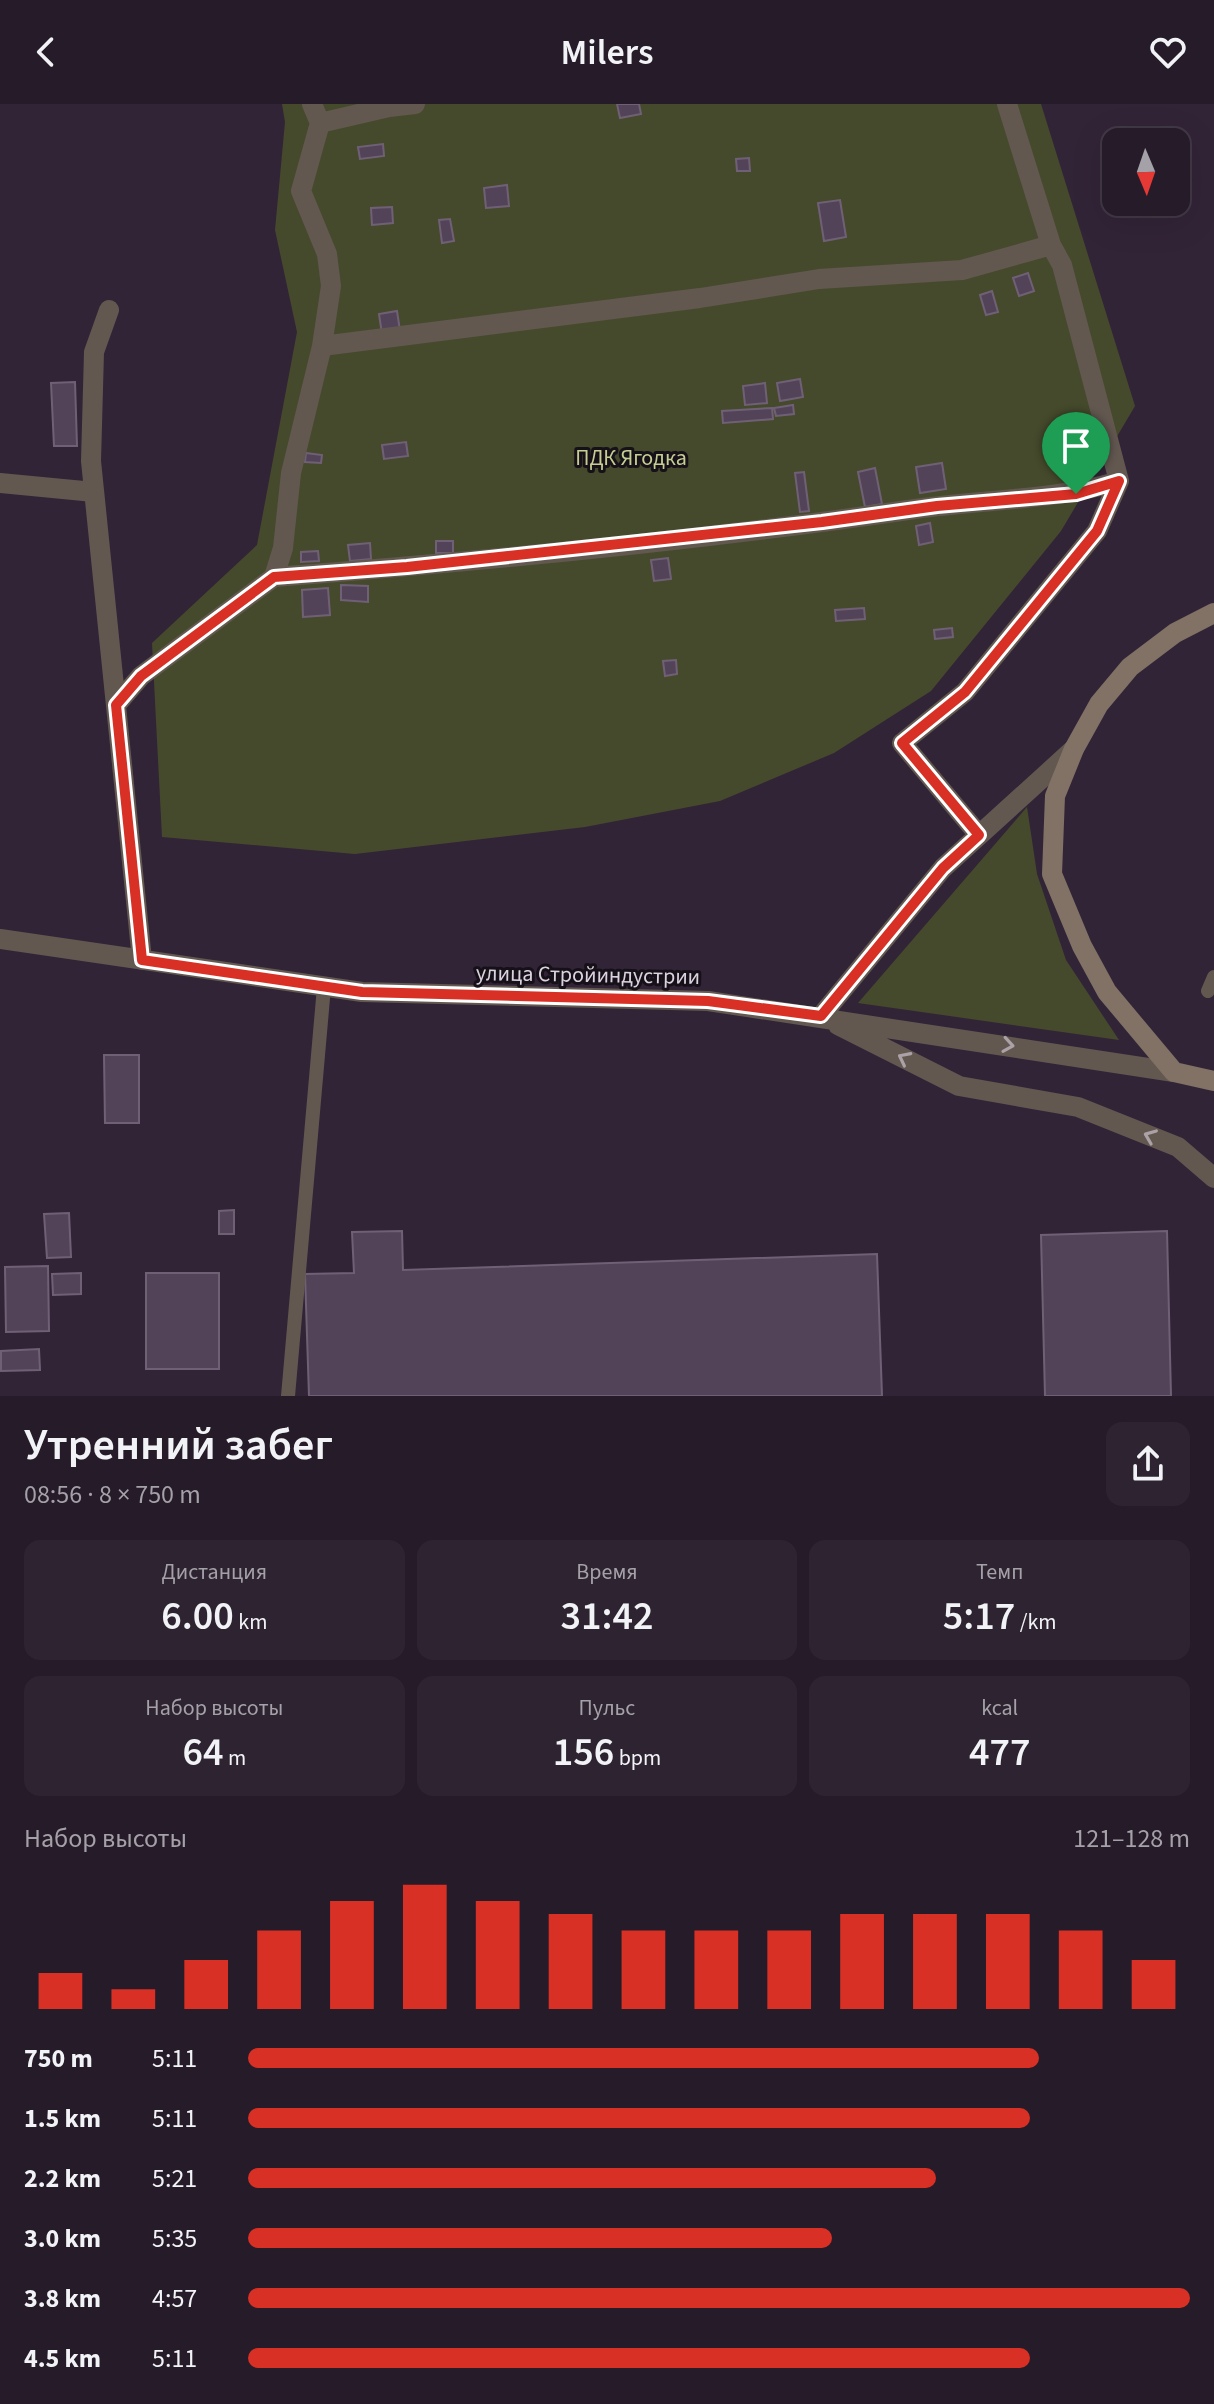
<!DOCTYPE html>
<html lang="ru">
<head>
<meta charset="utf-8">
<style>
  :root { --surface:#261b29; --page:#2e2431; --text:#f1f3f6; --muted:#a4a1a8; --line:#423946; --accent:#d93025 }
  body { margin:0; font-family:"Source Sans 3",sans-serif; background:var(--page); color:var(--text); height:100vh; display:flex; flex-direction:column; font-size:30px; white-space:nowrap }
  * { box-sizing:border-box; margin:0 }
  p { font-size:26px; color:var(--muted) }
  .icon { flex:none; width:44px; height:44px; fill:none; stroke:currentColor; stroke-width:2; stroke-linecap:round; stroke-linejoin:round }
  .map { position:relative; height:1292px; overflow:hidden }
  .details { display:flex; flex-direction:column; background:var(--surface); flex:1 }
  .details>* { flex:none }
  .needle { width:52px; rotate:178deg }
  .fabs { position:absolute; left:1102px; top:24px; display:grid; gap:16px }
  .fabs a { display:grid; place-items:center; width:88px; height:88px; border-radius:16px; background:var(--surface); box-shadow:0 8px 32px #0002,0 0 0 2px var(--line); font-size:40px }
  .pin { position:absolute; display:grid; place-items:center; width:68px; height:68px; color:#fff; margin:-82px -34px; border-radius:50% 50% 50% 0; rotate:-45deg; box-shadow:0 0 8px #0007 }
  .pin .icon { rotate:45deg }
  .round { display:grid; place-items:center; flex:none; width:84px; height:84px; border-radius:16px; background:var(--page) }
  .summary { display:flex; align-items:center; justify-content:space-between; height:136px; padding:0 24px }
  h1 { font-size:44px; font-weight:600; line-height:60px }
  .figures { display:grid; grid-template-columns:repeat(3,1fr); gap:12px; height:136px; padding:8px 24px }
  .figures div { display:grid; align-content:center; border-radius:16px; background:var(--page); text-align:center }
  .figures b { font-size:40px; font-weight:600 }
  .figures small { font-size:22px; font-weight:400 }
  .figures p { font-size:22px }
  .chart { height:224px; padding:16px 24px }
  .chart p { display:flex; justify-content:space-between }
  .chart svg { width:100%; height:144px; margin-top:8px; stroke:var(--accent); stroke-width:6 }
  ul { padding:0 24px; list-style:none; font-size:26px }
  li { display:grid; grid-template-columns:128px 96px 1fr; align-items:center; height:60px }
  li i { height:20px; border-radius:10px; background:var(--accent) }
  header { display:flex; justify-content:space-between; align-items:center; height:104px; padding:0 24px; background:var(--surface); font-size:36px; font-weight:600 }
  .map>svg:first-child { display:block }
  .green { fill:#464a2c }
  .building { fill:#524358; stroke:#706076; stroke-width:2 }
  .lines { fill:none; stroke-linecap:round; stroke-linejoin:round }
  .lane { stroke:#625850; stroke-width:14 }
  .street { stroke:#625850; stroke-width:20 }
  .secondary { stroke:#817265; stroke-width:20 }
  .oneway { stroke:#aba1a6 }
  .route-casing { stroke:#fff; stroke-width:16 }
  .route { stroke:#d93025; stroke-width:10 }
  .labels { text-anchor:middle; stroke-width:6; stroke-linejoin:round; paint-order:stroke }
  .park-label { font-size:22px; fill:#c6cf92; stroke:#161018 }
  .street-label { font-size:22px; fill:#dbd2df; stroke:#161018 }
</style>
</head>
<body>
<header><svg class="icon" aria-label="back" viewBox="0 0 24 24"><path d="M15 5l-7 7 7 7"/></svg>Milers<svg class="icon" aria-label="heart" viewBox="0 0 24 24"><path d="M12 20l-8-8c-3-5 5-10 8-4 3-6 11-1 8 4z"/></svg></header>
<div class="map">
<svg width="1214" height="1292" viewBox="0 0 1214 1292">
  <rect width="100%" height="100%" fill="#322437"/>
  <path class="green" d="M 282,0 L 1041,0 L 1135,302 L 1061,427 L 931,587 L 834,649 L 720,697 L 585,723 L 355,750 L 162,733 L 152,539 L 257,441 L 297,228 L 275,126 L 285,18 Z
    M 1027,703 L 1037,770 L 1066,856 L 1119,936 L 858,899 Z"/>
  <path class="building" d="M 617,0 L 639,0 L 641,10 L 620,14 Z
    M 383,40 L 384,52 L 360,55 L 358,43 Z
    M 749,54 L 750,67 L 737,67 L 736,55 Z
    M 507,81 L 509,102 L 486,104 L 484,84 Z
    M 840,96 L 846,133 L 824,137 L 818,99 Z
    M 392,103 L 393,119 L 372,121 L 371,104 Z
    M 450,115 L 454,137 L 442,139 L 439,116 Z
    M 1028,169 L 1034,187 L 1019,192 L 1013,174 Z
    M 992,187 L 998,208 L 986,211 L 980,191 Z
    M 397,207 L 400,227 L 382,230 L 379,210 Z
    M 800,275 L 803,293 L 780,297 L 777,279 Z
    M 75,278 L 77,342 L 54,342 L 51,279 Z
    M 765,279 L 767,299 L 745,301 L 743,282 Z
    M 793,301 L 794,310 L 776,312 L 774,304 Z
    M 772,304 L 773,315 L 723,319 L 722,307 Z
    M 406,338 L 408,352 L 384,355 L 382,341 Z
    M 306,349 L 322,351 L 321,359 L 305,358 Z
    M 942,359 L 946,385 L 920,389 L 916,363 Z
    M 875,364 L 882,400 L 865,403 L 858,368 Z
    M 804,368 L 809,407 L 800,408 L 795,369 Z
    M 930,419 L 933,438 L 919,441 L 916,422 Z
    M 436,437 L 453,437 L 453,449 L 436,449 Z
    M 370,439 L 371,455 L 350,457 L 348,441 Z
    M 318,447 L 319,457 L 301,458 L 301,448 Z
    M 668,454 L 671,475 L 654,477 L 651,456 Z
    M 341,481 L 368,482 L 368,498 L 341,496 Z
    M 328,484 L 330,511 L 303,513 L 302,486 Z
    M 864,504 L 865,515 L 836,517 L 835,506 Z
    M 952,524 L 953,533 L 935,535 L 934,526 Z
    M 676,556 L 677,570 L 665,572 L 663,557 Z
    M 104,951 L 139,951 L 139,1019 L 105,1019 Z
    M 234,1106 L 234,1130 L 219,1130 L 219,1107 Z
    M 69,1109 L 71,1153 L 47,1154 L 44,1110 Z
    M 402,1127 L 403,1166 L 877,1150 L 882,1292 L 309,1292 L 305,1170 L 354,1169 L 352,1128 Z
    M 1167,1127 L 1171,1292 L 1045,1292 L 1041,1131 Z
    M 48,1162 L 49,1227 L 6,1228 L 5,1163 Z
    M 81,1169 L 81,1190 L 53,1191 L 52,1170 Z
    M 146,1169 L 219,1169 L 219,1265 L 146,1265 Z
    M 39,1245 L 40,1266 L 1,1267 L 1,1247 Z"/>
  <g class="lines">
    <path class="lane" d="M 1208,887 L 1214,873
      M 288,1292 L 324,883"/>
    <path class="street" d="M 320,19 L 389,3 L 415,0
      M 109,206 L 94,248 L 91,357 L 142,856
      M 322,242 L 700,194 L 819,175 L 962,166 L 1051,141
      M 0,379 L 94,388
      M 274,473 C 488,457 703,436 915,405 C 984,395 1052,397 1119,377
      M 116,601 L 141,572 L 274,473 L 283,444 L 291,369 L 322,242 L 331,182 L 327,150 L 301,87 L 320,19 L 312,0
      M 979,731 L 902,639 L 965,588 L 1097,427 L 1119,377 L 1062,161 L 1051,141 L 1007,0
      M 0,835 L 362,888 L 708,897 L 1174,968
      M 821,912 L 943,764 L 1074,645
      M 838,921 L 959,982 L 1078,1003 L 1178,1043 L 1214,1074"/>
    <path class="secondary" d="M 1214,509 L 1175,529 L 1130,563 L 1099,600 L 1074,645 L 1055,692 L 1052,770 L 1082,842 L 1107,888 L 1174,968 L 1214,977"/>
  </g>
  <defs><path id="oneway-chevron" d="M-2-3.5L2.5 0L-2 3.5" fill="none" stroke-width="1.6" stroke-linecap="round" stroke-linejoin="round" transform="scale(2)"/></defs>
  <g class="oneway">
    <use href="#oneway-chevron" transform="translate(1008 941) rotate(9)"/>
    <use href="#oneway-chevron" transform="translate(904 954) rotate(-153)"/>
    <use href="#oneway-chevron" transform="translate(1150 1032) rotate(-158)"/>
  </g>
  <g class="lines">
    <defs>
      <path id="route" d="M 1119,377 L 1097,427 L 965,588 L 902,639 L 979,731 L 943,764 L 821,912 L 708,897 L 362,888 L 142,856 L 116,601 L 141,572 L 274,473 L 407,463 L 822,418 L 937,402 L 1076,390 Z"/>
    </defs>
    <use href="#route" class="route-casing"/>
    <use href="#route" class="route"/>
  </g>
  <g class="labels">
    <g class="park-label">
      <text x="631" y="361">ПДК Ягодка</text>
    </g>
    <g class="street-label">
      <text transform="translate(588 870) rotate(1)" y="8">улица Стройиндустрии</text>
    </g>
  </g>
</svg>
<div class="fabs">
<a><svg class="needle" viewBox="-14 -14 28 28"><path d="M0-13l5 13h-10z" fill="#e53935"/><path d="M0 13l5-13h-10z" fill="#a4a1a8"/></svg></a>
</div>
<div class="pin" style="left:1076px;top:390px;background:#1e9e55"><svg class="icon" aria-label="arrive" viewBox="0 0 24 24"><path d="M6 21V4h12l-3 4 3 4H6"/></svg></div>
</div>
<section class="details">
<div class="summary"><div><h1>Утренний забег</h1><p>08:56 · 8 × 750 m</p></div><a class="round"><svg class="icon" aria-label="share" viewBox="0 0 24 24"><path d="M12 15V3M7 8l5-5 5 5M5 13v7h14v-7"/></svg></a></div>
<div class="figures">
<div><p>Дистанция</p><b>6.00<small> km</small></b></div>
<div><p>Время</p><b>31:42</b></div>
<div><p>Темп</p><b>5:17<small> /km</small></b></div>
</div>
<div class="figures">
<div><p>Набор высоты</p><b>64<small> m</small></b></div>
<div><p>Пульс</p><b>156<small> bpm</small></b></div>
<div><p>kcal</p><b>477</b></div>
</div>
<div class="chart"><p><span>Набор высоты</span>121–128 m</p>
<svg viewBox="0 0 160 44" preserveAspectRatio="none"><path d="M5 44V33M15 44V38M25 44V29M35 44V20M45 44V11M55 44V6M65 44V11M75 44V15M85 44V20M95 44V20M105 44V20M115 44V15M125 44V15M135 44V15M145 44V20M155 44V29"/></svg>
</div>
<ul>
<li><b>750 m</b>5:11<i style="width:84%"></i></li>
<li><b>1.5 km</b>5:11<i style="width:83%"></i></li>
<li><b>2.2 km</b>5:21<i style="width:73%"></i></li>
<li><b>3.0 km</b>5:35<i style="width:62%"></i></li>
<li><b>3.8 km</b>4:57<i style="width:100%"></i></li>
<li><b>4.5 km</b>5:11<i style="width:83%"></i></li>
</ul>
</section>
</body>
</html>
